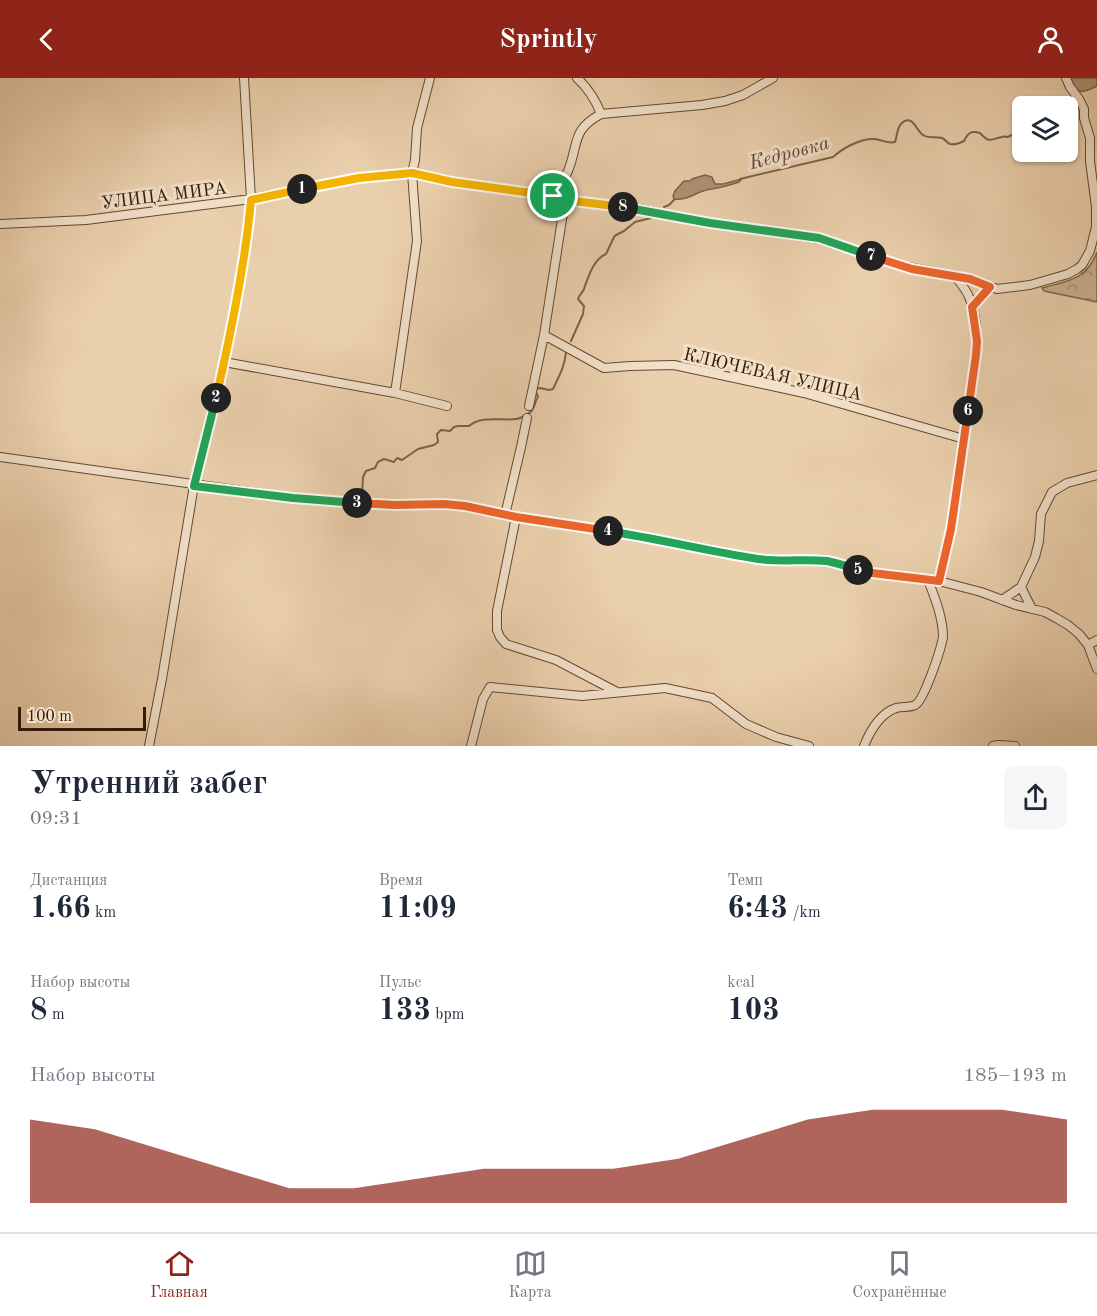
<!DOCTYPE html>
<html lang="ru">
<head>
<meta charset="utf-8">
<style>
  :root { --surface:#fff; --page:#f6f6f7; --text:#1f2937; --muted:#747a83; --line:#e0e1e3; --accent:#8f2418 }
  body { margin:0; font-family:"Old Standard TT",serif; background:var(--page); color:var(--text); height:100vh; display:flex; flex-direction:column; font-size:22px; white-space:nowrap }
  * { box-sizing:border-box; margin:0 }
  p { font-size:20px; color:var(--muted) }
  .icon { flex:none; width:33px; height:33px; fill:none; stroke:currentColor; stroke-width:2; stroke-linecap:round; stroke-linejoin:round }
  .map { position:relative; height:668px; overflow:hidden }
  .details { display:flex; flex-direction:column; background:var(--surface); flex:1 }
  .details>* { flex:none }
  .fabs { position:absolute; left:1012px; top:18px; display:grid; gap:12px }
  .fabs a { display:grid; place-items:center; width:66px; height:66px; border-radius:9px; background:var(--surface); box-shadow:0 2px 4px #0004; font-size:30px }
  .scale { position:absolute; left:18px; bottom:15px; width:128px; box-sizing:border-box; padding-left:6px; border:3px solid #361c07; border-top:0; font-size:16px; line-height:21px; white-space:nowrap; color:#361c07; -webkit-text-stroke:4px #f2e0ca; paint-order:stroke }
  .pin { position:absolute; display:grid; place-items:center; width:51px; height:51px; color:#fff; margin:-26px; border:3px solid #fff; border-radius:50%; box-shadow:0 2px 6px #0007 }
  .km { position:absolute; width:30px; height:30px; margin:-15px; border-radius:50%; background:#222; color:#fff; font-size:16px; line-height:30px; text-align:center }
  .round { display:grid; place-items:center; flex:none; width:63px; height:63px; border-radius:9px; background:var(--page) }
  .summary { display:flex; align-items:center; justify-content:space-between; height:102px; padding:0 30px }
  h1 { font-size:33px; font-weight:700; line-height:45px }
  .stats { display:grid; grid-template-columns:repeat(3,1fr); gap:9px; height:102px; padding:6px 30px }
  .stats div { display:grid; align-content:center }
  .stats b { font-size:30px; font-weight:700 }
  .stats small { font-size:16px; font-weight:400 }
  .stats p { font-size:16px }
  .chart { height:168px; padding:12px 30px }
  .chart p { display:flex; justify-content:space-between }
  .chart svg { width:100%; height:108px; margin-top:6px; fill:var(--accent); opacity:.7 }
  header { display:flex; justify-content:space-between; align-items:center; height:78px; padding:0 30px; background:var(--accent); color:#fff; font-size:27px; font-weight:700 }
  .tab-bar { display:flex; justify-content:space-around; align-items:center; height:84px; border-top:2px solid var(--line); background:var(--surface); font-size:16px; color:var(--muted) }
  .tab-bar a { display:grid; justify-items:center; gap:3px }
  .tab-bar .on { color:var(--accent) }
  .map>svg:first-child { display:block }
  .forest { fill:url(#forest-crowns); stroke:#81664c; stroke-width:1.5 }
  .water { fill:#ad9375; stroke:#7d6349; stroke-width:1.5 }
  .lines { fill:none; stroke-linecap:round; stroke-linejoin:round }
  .stream { stroke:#7d6349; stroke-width:2 }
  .street-casing { stroke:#634930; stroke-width:10 }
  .street { stroke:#f2e0ca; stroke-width:8 }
  .split-1-casing { stroke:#fff; stroke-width:12 }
  .split-2-casing { stroke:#fff; stroke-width:12 }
  .split-3-casing { stroke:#fff; stroke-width:12 }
  .split-4-casing { stroke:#fff; stroke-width:12 }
  .split-5-casing { stroke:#fff; stroke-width:12 }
  .split-6-casing { stroke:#fff; stroke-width:12 }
  .split-7-casing { stroke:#fff; stroke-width:12 }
  .split-8-casing { stroke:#fff; stroke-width:12 }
  .split-9-casing { stroke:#fff; stroke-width:12 }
  .split-1 { stroke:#f5b400; stroke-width:8 }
  .split-2 { stroke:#f5b400; stroke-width:8 }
  .split-3 { stroke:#22a559; stroke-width:8 }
  .split-4 { stroke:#f0652b; stroke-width:8 }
  .split-5 { stroke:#22a559; stroke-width:8 }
  .split-6 { stroke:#f0652b; stroke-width:8 }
  .split-7 { stroke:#f0652b; stroke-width:8 }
  .split-8 { stroke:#22a559; stroke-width:8 }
  .split-9 { stroke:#f5b400; stroke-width:8 }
  .labels { text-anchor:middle; stroke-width:6; stroke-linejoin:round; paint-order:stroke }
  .street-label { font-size:18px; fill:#361c07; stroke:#f2e0ca }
  .water-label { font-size:20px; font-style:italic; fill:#60462e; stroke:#f2e0ca }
</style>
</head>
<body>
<header><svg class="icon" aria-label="back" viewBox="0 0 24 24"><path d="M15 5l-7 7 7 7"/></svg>Sprintly<svg class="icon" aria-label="person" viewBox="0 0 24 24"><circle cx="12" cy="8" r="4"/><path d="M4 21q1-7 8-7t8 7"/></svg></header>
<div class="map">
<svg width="1097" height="668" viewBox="0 0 1097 668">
  <defs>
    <pattern id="forest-crowns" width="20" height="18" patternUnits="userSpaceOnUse" patternTransform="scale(1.5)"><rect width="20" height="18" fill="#ccb191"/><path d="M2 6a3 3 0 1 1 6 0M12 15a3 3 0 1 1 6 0" fill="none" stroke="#a68f74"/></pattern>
  </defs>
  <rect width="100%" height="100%" fill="#ebd0ad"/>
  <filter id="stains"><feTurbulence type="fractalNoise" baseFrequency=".00333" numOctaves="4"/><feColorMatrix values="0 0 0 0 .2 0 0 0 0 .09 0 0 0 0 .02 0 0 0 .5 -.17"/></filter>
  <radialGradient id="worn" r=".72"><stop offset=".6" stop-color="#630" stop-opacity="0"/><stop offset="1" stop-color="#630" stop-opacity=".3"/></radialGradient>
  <path class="forest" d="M 1097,174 L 1097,224 L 1044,213 L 1042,210 C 1067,203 1087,202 1097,174 Z"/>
  <path class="water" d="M 1070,0 L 1097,0 L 1097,8 C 1082,16 1077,17 1070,0 Z
    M 705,97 L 712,99 L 715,106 L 723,106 L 742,101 L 739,104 C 728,108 718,110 706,112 C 695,115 686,123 674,121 L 673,118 L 675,113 L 684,103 L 690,103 L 692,101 Z"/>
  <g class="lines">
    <path class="stream" d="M 1045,28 L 1066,22 L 1072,18
      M 740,101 L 833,79 C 843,70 861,60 875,61 C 883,62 887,66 895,64 C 897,59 897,50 901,46 C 912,34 917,54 923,57 C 928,61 936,58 942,60 C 945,61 947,65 950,66 C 954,67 960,65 964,63 C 968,55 971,52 980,55 C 990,66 990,61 1002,59 C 1004,58 1006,59 1007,59 C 1018,57 1017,46 1017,38 L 1019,36 L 1023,36
      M 664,129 L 669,127 L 675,121
      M 571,263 L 583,236 L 584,228 L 578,221 C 580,215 584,214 585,208 C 589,197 594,181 606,176 L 614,159 L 616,157 L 624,153 L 635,144 L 651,140
      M 362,417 L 363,399 L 366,393 L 375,390 L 378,384 L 384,381 L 394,384 L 397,380 L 402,382 L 418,371 L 434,367 L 438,364 L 437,356 L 441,352 L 450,353 L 454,349 L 458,348 L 469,348 C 481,337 502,343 516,341 C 519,341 527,337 529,335 C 535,332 534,324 538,319 L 535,312 L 536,311 L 540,310 L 549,312 L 553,311 C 559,298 565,288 566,274"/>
    <defs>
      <path id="street" d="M 577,0 C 588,10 596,23 601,36 L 702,27 L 725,23 L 743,17 L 773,0
        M 553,118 C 558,109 564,102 568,93 C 579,66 571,52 601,36
        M 0,146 L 86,142 L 251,121 L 359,100 L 412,95 L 452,104 L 553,118 L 565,122 L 639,131 L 710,145 L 819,161 L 898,187 L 970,201 L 997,211 L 1030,207 L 1068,196 L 1077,191 L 1082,187 L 1090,173 L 1096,149 L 1096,129 L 1090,83 L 1090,60 L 1084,40 L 1084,31 L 1079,21 L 1070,9 L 1066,0
        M 972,229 L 990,209
        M 544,257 L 604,290 L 630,288 L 674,287 L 804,315 L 964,361
        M 224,284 L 395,315 L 447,328
        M 395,315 L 417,163 L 412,95 L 415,82 L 417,50 L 430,0
        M 529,328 L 544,257 L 565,122
        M 0,379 L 293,420 L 364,426 L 444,426 L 465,428 L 516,439 L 651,460 L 758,481 L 785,483 L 824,483 L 835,485 L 872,495 L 939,503 L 981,514 L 1016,527 L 1045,534 L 1056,540 L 1068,547 L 1079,556 L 1088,567 L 1097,591
        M 505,437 L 521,369 L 527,340
        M 516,439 L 497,533 L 497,552 L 500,559 L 506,566 L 556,582 L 617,614
        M 939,503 L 951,451 L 976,277 C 977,259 977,236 969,219 C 966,211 960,205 955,198
        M 1002,522 L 1021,509
        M 1032,531 L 1021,509 L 1035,479 L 1039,463 L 1041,436 L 1052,414 L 1067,405 L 1097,397
        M 1088,567 L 1097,562
        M 149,668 L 162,601 L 194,407 L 224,284 L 243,188 L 251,121 L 244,0
        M 471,668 L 483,621 L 490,609 L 582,618 L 665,610 L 712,620 L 746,646 L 776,659 L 809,668
        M 864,668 C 870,653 879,636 896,630 C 902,628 909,630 915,627 C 924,623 941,571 943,559 C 943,540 935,520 928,502
        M 993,668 L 998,667 L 1015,668"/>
    </defs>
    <use href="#street" class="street-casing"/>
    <use href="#street" class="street"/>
  </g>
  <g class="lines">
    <defs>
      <path id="split-1" d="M 302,111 L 359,100 L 412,95 L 452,104 L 553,118"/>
      <path id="split-2" d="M 216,320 C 231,255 245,188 251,122 L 302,111"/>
      <path id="split-3" d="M 216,320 L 194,408 L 293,420 L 357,425"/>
      <path id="split-4" d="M 357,425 L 395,427 L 444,426 L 465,428 L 516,439 L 608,453"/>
      <path id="split-5" d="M 608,453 C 659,461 708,473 758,481 C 781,484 804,481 827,483 C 838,485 848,489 858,492"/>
      <path id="split-6" d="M 858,492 L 872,495 L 939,503 L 951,451 L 968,333"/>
      <path id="split-7" d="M 871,178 L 912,191 L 970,201 L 990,209 L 972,229 L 977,263 L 976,277 L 968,333"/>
      <path id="split-8" d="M 623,129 L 710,145 L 819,160 L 871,178"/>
      <path id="split-9" d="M 553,118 L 565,122 L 623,129"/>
    </defs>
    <use href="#split-1" class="split-1-casing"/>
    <use href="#split-2" class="split-2-casing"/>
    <use href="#split-3" class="split-3-casing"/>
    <use href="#split-4" class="split-4-casing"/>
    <use href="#split-5" class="split-5-casing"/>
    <use href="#split-6" class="split-6-casing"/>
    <use href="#split-7" class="split-7-casing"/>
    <use href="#split-8" class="split-8-casing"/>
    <use href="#split-9" class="split-9-casing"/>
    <use href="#split-1" class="split-1"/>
    <use href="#split-2" class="split-2"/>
    <use href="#split-3" class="split-3"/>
    <use href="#split-4" class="split-4"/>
    <use href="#split-5" class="split-5"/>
    <use href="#split-6" class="split-6"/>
    <use href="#split-7" class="split-7"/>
    <use href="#split-8" class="split-8"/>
    <use href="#split-9" class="split-9"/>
  </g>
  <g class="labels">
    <g class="street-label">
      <text transform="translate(164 117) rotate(-7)" y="6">УЛИЦА МИРА</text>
      <text transform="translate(773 296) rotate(13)" y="6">КЛЮЧЕВАЯ УЛИЦА</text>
    </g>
    <g class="water-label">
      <text transform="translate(789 74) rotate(-15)" y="7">Кедровка</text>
    </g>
  </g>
  <rect width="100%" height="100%" filter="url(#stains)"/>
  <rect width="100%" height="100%" fill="url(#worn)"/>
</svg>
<div class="fabs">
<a><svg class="icon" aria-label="layers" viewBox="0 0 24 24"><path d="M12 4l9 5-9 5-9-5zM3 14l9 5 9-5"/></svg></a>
</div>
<div class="scale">100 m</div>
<div class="pin" style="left:553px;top:118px;background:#1e9e55"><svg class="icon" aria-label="arrive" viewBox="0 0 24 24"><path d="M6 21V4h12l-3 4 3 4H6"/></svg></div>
<b class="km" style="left:302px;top:111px">1</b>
<b class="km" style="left:216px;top:320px">2</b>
<b class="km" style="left:357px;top:425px">3</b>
<b class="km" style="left:608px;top:453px">4</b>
<b class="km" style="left:858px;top:492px">5</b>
<b class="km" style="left:968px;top:333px">6</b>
<b class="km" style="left:871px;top:178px">7</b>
<b class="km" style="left:623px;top:129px">8</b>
</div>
<section class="details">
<div class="summary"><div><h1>Утренний забег</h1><p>09:31</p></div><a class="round"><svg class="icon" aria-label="share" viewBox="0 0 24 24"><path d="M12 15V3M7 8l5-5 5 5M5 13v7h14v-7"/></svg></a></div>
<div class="stats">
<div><p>Дистанция</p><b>1.66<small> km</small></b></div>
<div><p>Время</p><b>11:09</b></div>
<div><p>Темп</p><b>6:43<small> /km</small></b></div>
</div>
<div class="stats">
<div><p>Набор высоты</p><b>8<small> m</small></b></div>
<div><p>Пульс</p><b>133<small> bpm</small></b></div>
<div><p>kcal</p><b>103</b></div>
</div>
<div class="chart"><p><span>Набор высоты</span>185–193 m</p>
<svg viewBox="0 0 160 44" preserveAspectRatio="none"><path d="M0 44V10L10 14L20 22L30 30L40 38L50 38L60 34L70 30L80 30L90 30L100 26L110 18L120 10L130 6L140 6L150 6L160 10V44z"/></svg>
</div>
</section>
<nav class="tab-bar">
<a class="on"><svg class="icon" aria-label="home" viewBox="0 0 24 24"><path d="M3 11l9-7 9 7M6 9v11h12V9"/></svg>Главная</a>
<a><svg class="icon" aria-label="map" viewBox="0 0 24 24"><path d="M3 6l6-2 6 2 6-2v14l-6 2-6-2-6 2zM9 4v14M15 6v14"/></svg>Карта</a>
<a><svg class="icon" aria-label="saved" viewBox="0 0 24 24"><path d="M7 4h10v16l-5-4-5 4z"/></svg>Сохранённые</a>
</nav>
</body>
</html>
